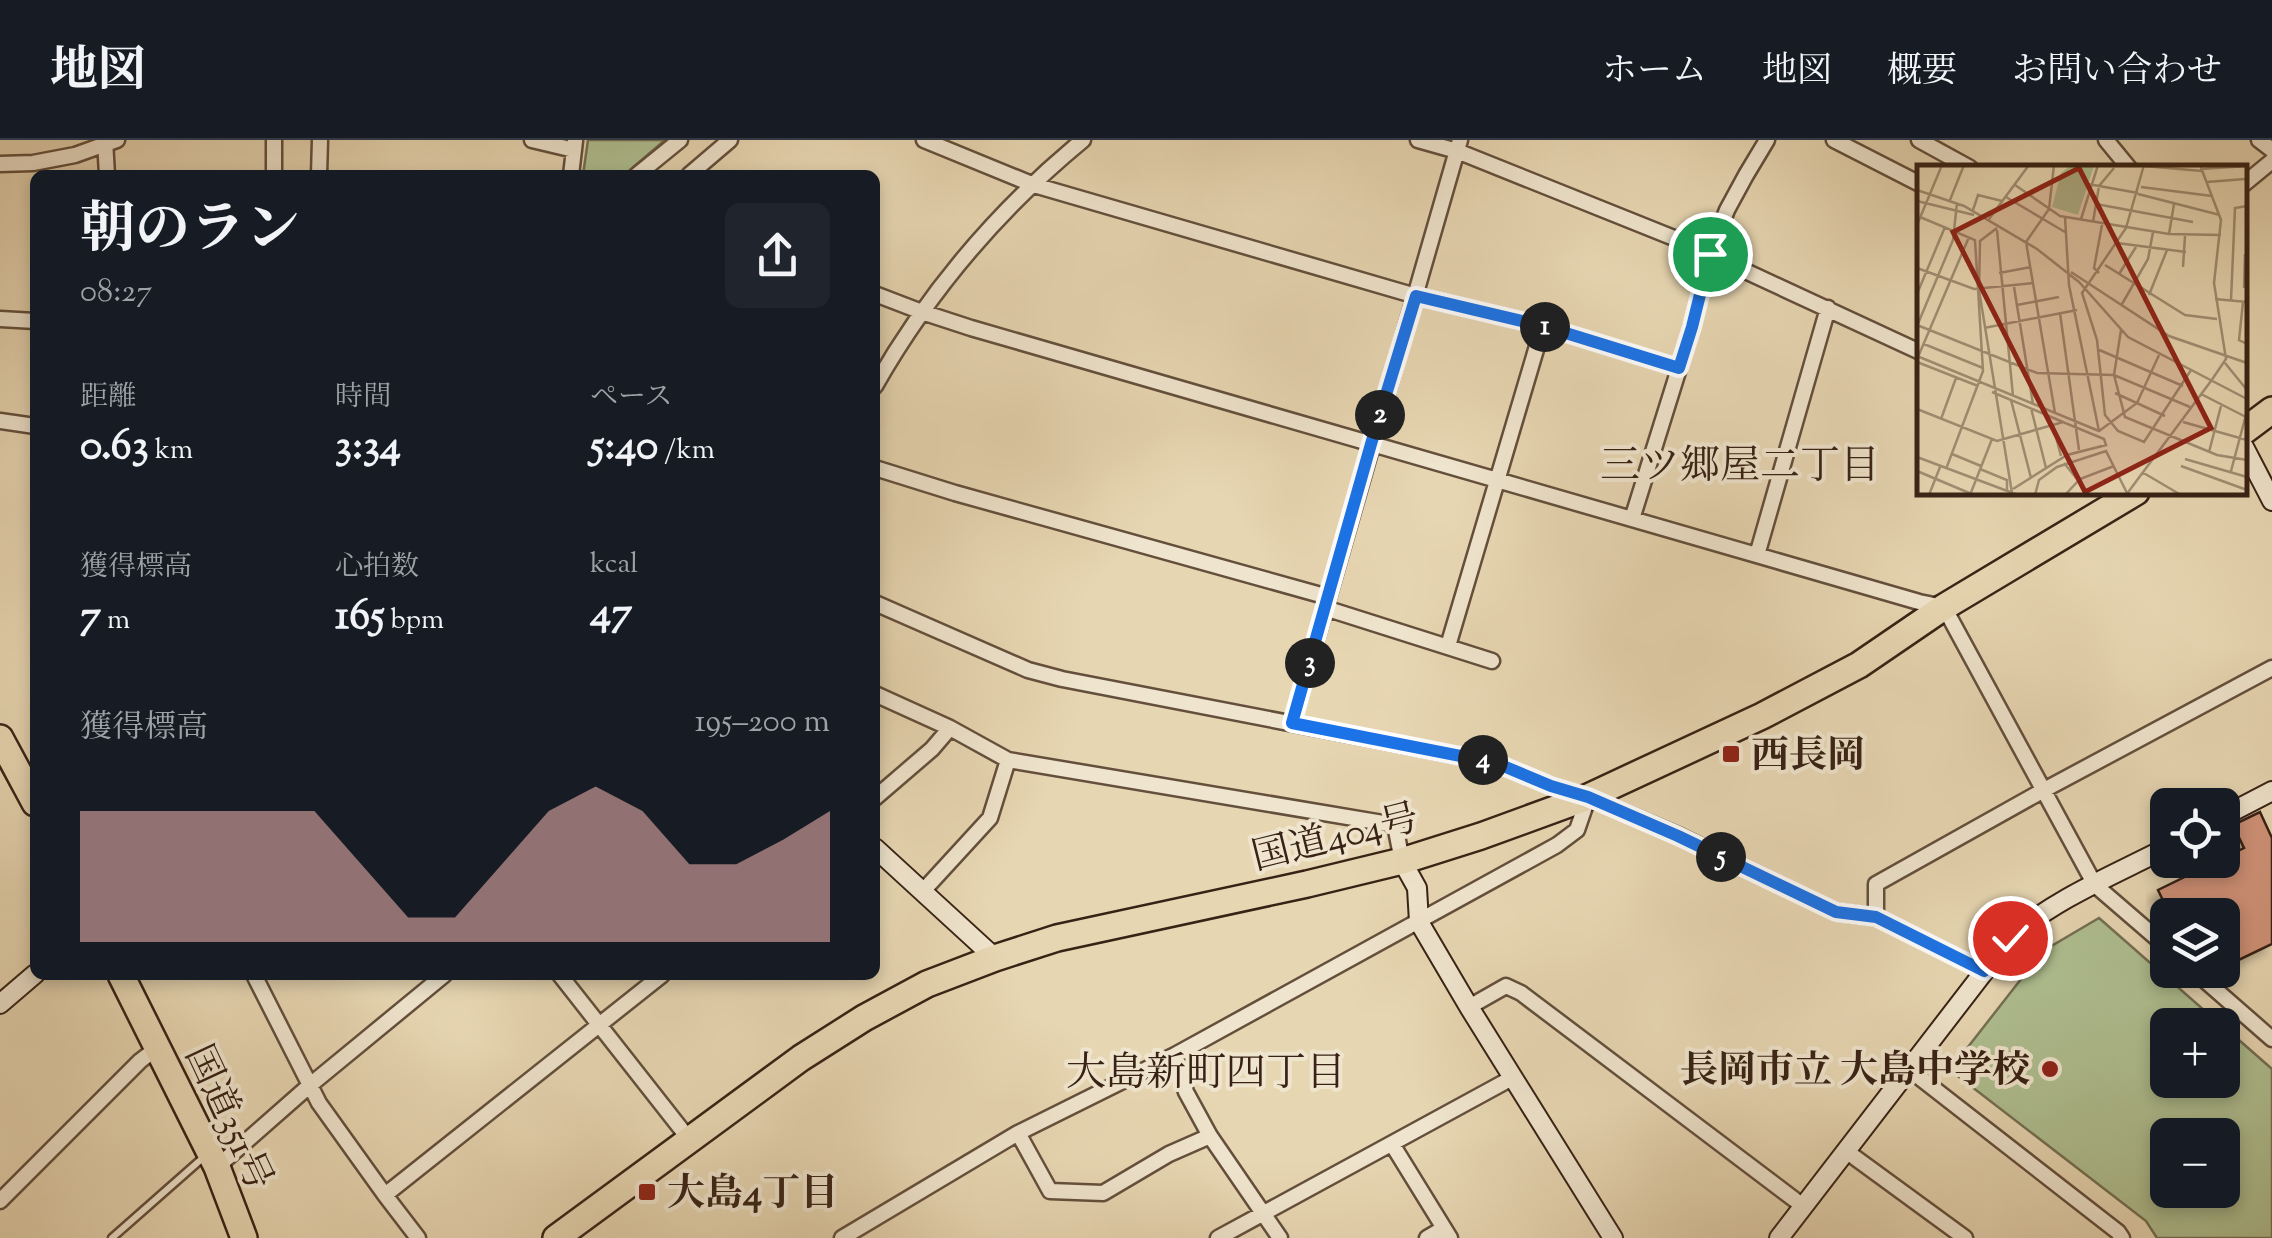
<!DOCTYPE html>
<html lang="ja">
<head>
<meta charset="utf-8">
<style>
  :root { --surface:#171b24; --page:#20242c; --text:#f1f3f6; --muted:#9ea1a6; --line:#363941; --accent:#c59692 }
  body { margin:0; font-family:"Sorts Mill Goudy","Noto Serif JP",serif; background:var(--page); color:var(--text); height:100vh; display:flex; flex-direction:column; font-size:38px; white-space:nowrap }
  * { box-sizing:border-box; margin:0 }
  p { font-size:32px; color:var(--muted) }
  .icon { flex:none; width:55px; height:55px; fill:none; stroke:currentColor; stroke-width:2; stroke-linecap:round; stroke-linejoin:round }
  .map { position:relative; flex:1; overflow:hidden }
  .sheet { position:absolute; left:30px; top:30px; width:850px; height:810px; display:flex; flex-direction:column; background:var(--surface); border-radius:15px; box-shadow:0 5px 15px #0003 }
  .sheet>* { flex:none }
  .fabs { position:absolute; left:2150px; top:648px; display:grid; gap:20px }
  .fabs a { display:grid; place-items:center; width:90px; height:90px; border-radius:15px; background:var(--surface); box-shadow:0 5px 15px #0003; font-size:50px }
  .pin { position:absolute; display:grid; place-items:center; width:85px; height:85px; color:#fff; margin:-42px; border:5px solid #fff; border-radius:50%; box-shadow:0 2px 10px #0007 }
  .km { position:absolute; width:50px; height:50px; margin:-25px; border-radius:50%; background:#222; color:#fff; font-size:28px; line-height:50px; text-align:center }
  .round { display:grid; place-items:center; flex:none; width:105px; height:105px; border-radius:15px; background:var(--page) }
  .overview { display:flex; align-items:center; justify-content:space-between; height:170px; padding:0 50px }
  h1 { font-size:55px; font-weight:700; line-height:75px }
  .metrics { display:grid; grid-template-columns:repeat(3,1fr); gap:15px; height:170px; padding:10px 50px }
  .metrics div { display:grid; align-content:center }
  .metrics b { font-size:42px; font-weight:700 }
  .metrics small { font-size:28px; font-weight:400 }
  .metrics p { font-size:28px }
  .chart { height:280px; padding:20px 50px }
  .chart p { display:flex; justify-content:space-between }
  .chart svg { width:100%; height:180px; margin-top:10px; fill:var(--accent); opacity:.7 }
  header { display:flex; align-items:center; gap:60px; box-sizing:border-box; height:140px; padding:0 50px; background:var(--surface); border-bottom:2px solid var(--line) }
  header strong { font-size:48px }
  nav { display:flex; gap:55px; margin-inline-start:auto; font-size:35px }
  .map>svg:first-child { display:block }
  .green { fill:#afbf91; stroke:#747053; stroke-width:2.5; fill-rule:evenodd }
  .building { fill:#ce9177; stroke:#382215; stroke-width:2.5; filter:url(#shadow) }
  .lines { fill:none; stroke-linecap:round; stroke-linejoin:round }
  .lane-casing { stroke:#644f3c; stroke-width:11 }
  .street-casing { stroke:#644f3c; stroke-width:19 }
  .secondary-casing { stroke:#382215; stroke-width:22 }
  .highway-casing { stroke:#382215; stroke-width:30 }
  .lane { stroke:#efe4cd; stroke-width:6 }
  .street { stroke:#efe4cd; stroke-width:14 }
  .secondary { stroke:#efe4cd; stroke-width:18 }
  .highway { stroke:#e7d6b2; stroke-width:25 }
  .route-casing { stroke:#fff; stroke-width:20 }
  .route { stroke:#1a73e8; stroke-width:12 }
  .poi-dot { fill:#8f2418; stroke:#efe4cd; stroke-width:4 }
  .labels { text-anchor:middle; stroke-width:8; stroke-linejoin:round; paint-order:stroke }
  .poi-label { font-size:38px; font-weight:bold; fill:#382215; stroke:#efe4cd; text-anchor:start }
  .street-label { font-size:38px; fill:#382215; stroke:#efe4cd }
  .neighbourhood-label { font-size:40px; fill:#382215; stroke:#efe4cd }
  .inset-road { fill:none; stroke:#a18e73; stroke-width:2.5 }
  .view { fill:#8f2418; fill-opacity:0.15; stroke:#8f2418; stroke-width:5 }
  .inset-edge { fill:none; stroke:#382215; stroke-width:5 }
</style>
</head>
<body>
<header>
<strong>地図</strong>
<nav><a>ホーム</a><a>地図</a><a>概要</a><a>お問い合わせ</a></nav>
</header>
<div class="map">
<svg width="2272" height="1098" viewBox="0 0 2272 1098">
  <defs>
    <filter id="shadow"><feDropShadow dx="-8" dy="8" stdDeviation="5" flood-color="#0004"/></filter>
  </defs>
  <rect width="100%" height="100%" fill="#e7d6b2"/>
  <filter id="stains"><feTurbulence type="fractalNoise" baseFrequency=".002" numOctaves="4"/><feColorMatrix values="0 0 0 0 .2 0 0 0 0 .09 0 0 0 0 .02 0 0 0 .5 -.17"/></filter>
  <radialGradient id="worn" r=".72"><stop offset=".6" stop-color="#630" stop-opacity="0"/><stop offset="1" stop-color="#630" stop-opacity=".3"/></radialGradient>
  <path class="green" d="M 588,0 L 665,0 L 624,35 L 583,35 Z
    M 2099,778 L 2221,885 L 2168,885 L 2168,940 L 2222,940 L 2223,886 L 2272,929 L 2272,1098 L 2157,1098 L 2146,1081 L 1950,930 L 2043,811 ZM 2168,995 L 2222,995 L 2222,1050 L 2168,1050 Z"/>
  <path class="building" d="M 2260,672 L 2272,698 L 2272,804 L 2222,828 L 2222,775 L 2170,775 L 2158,750 L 2244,708 L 2233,685 Z"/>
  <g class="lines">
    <defs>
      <path id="lane" d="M 112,1098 L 205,1016"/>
      <path id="street" d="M 105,0 L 107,35
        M 532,0 L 574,10
        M 924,0 L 1034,45 L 1416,156 L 1543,186 L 1679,228
        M 1418,0 L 1457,11 L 1674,98 L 1920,212
        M 1834,0 L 1920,44
        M 1919,0 L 1970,28
        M 2106,0 L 2129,28
        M 2259,0 L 2272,10
        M 0,24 L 33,23 L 75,15 L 117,0
        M 274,35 L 274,0
        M 319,35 L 320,0
        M 571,35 L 575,1
        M 637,35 L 680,0
        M 689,35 L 730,0
        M 2244,44 L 2272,21
        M 875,154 L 922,172 L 971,188 L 1919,462 L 1944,467 L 2095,745 L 2168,808
        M 0,179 L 35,181
        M 875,246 C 928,153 999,69 1083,0
        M 0,281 L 35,286
        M 875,328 L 955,353 L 1328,457
        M 1632,379 L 1692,187 L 1710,114 L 1727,70 L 1746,35 L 1767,0
        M 1757,415 L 1828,168
        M 875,463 L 1028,530 L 1062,539 L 1496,623 L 1551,646 L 1588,657 L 1678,695 L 1836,772 L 1876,777 L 1985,831
        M 1325,468 L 1492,521
        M 1448,506 L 1543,186
        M 875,554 L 950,588 L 1008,620 L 1395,685 L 1402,721
        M 1292,583 L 1460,0
        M 875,658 L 932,609 L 950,588
        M 923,751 L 990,678 L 1008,620
        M 1876,777 L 1876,744 L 2044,650 L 2272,528
        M 2193,830 L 2272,899
        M 254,835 L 319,963 L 385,1055 L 418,1098
        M 560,835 L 689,999
        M 1469,867 L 1506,846 L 1521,853 L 1803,1066
        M 1175,915 L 1186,952 L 1210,996 L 1280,1098
        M 1910,930 L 2118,1092 L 2122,1098
        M 1018,993 L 1050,1051 L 1103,1053 L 1169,1014 L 1210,996
        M 1392,1004 L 1450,1098
        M 1846,1011 L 1965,1098
        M 217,1027 L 309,946 L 444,835
        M 385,1055 L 662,835
        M 0,1061 L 140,921 L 157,908
        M 842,1098 L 1018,993 L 1175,915 L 1557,705 L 1577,690 L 1588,658
        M 1218,1098 L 1512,938
        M 1427,1098 L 1444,1088"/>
      <path id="secondary" d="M 2244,307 L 2272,361
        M 2222,677 L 2272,651
        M 875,708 L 995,818
        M 1402,721 L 1417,748 L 1419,782 L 1469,867 L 1613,1098
        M 0,864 L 35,834
        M 1779,1098 L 2010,798 C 2056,758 2114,735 2168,707"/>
      <path id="highway" d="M 2244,291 L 2272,270
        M 0,598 L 35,663
        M 121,835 L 217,1027 L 244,1098
        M 556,1098 L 801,918 L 864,878 L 927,844 L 995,818 L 1057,798 L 1307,744 L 1402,721 L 1481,696 L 1588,657 L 1762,576 L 1859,525 L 1944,467 L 2136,352"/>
    </defs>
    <use href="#lane" class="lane-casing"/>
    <use href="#street" class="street-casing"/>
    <use href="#secondary" class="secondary-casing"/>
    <use href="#highway" class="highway-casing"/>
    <use href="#lane" class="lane"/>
    <use href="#street" class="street"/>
    <use href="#secondary" class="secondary"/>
    <use href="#highway" class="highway"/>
  </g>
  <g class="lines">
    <defs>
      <path id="route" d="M 1710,114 L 1692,187 L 1679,228 L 1543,186 L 1416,156 L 1371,304 L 1292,583 L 1496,623 L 1551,646 L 1588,657 L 1678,696 L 1836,772 L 1876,777 L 1984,831 L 2010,798"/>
    </defs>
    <use href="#route" class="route-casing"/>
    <use href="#route" class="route"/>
  </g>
  <g class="poi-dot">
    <rect x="1721" y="604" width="20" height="20" rx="5"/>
    <circle cx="2050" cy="929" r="10"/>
    <rect x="637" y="1042" width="20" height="20" rx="5"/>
  </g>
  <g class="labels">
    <g class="poi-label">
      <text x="1751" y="627">西長岡</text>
      <text x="2030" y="942" text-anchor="end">長岡市立 大島中学校</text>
      <text x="667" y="1065">大島4丁目</text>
    </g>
    <g class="street-label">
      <text transform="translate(1335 696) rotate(-14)" y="13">国道404号</text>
      <text transform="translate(230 977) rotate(65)" y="13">国道351号</text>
    </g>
    <g class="neighbourhood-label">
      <text x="1740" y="338">三ツ郷屋二丁目</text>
      <text x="1206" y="945">大島新町四丁目</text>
    </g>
  </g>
  <g transform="translate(1917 25)">
    <rect width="330" height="330" fill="#e7d6b2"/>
    <path d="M 154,0 L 177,1 L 161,50 L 135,42 L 144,8 Z" fill="#afbf91"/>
    <path class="inset-road" d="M 137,0 L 132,44 L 109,77 L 138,248M 227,0 L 209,63 L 165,128 L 180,175 L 188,250 L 201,266 L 227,277 L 274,205M 283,0 L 304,55 L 297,118 L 309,194 L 294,216M 227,1 L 285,6M 284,4 L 330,1M 290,17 L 328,14M 171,19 L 221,28M 98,20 L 143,51 L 252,69 L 304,70M 224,22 L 295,31M 0,25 L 47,41 L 120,84 L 162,117 L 211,172 L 330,234M 221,29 L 303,50M 89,32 L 148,67M 33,35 L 47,0M 0,36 L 57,50M 179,39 L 276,57M 56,45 L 61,30 L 85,36M 3,52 L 58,75 L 66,206 L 29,304M 148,52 L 152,120 L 182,266M 72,54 L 112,0M 164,54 L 181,0M 176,57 L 182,21 L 197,3M 0,60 L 25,0M 80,63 L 63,76 L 62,125 L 95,328M 80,65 L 96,231M 252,69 L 257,39M 200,78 L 269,87M 188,100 L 268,150 L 300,154M 266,102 L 268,71M 0,103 L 57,124 L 117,118M 154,107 L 252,171 L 330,198M 82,108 L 114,102M 182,108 L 177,103 L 185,60M 202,109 L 219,82M 97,122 L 116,239M 327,123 L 328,89M 0,129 L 28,62M 232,130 L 250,85M 298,134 L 330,137M 314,135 L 318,43 L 330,41M 326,137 L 322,175 L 330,179M 205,139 L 231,94 L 236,67M 100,140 L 142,132M 143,148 L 162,285M 0,160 L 120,208 L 197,210 L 273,242M 0,161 L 36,75 L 40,38M 67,163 L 160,145M 204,165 L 197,210 L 208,252 L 300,290 L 330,295M 7,179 L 66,203M 180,184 L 266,221M 0,191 L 182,266 L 220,238 L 242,190M 1,192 L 52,72M 0,197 L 61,221M 308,198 L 330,225M 75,227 L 146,257M 198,228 L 248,251M 284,229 L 329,252M 94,235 L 114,313M 114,243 L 129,303M 0,244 L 80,276 L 146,257 L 187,274 L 189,280 L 150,290 L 96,324M 24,254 L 39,213M 266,257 L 330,275M 136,261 L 144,291M 292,287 L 304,241M 35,289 L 64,301M 0,292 L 101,330M 268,294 L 330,312M 147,298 L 173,330M 264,301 L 330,325M 63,304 L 90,315 L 90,327M 0,306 L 57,330M 314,306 L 330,246M 225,307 L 264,330M 12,330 L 23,302M 53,330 L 75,274M 118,330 L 122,315 L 140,302 L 189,286 L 210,328M 148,330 L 163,314 L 197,301M 209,330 L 294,216"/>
    <path class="view" d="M 162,3 L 294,263 L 168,327 L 36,67 Z"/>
    <rect width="330" height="330" class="inset-edge"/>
  </g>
  <rect width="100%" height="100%" filter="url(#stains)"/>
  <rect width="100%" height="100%" fill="url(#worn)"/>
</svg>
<div class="fabs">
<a><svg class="icon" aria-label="locate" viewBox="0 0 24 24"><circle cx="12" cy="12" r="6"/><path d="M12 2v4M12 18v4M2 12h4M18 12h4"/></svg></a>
<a><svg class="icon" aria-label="layers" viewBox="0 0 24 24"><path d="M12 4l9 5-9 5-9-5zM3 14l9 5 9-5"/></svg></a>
<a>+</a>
<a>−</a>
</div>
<div class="pin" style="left:1710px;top:114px;background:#1e9e55"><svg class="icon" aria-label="arrive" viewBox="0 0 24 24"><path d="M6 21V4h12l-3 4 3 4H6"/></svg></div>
<div class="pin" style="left:2010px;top:798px;background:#d93025"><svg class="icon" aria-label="check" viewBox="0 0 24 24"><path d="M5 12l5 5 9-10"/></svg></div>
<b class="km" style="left:1545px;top:187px">1</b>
<b class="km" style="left:1380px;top:275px">2</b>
<b class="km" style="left:1310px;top:523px">3</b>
<b class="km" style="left:1483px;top:620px">4</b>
<b class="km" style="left:1721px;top:717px">5</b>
<section class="sheet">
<div class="overview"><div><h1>朝のラン</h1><p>08:27</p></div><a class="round"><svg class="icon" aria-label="share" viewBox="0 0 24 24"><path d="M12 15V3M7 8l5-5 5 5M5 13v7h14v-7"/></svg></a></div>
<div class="metrics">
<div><p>距離</p><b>0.63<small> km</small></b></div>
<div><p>時間</p><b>3:34</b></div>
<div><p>ペース</p><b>5:40<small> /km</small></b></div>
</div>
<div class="metrics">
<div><p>獲得標高</p><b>7<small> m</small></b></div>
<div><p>心拍数</p><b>165<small> bpm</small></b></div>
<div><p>kcal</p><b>47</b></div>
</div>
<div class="chart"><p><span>獲得標高</span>195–200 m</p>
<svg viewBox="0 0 160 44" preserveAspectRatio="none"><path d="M0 44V12L10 12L20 12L30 12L40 12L50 12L60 25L70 38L80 38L90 25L100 12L110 6L120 12L130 25L140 25L150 19L160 12V44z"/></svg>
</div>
</section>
</div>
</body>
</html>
